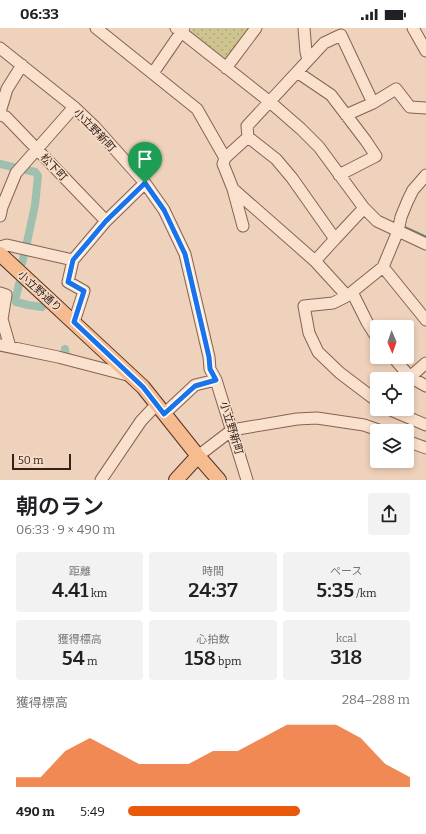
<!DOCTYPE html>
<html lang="ja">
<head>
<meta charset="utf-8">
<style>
  :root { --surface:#fff; --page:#f2f2f2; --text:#202124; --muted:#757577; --accent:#ea580c }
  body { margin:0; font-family:Bitter,"Noto Sans JP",serif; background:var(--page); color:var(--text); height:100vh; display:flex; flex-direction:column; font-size:15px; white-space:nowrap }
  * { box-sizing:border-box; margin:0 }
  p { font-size:13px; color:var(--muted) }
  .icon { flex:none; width:22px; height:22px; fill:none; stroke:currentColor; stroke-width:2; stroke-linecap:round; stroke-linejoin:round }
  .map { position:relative; height:452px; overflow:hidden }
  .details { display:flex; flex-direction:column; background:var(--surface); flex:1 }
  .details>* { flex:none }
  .needle { width:26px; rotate:178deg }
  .buttons { position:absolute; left:370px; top:292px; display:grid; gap:8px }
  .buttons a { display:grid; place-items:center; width:44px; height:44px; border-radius:4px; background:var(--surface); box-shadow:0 2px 6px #0003; font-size:20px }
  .scale { position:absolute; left:12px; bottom:10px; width:59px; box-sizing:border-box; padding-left:4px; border:2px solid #35201a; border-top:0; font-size:11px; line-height:14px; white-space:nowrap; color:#35201a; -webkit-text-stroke:3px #f6deca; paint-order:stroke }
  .pin { position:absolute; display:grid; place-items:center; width:34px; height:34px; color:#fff; margin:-41px -17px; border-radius:50% 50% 50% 0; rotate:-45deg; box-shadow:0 0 4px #0007 }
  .pin .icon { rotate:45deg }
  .round { display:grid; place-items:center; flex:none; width:42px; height:42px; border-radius:4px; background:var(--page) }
  .headline { display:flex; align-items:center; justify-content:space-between; height:68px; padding:0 16px }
  h1 { font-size:22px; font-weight:600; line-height:30px }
  .metrics { display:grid; grid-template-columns:repeat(3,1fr); gap:6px; height:68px; padding:4px 16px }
  .metrics div { display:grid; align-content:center; border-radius:4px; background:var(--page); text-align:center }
  .metrics b { font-size:20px; font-weight:600 }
  .metrics small { font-size:11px; font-weight:400 }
  .metrics p { font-size:11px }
  .chart { height:112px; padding:8px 16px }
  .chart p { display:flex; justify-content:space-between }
  .chart svg { width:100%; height:72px; margin-top:4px; fill:var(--accent); opacity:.7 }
  ul { padding:0 16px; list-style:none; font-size:13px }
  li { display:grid; grid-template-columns:64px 48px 1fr; align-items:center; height:30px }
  li i { height:10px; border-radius:5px; background:var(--accent) }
  .status { display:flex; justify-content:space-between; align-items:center; height:28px; padding:0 20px; background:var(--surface); direction:ltr }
  .status svg { height:11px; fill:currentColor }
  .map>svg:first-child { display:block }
  .grass { fill:url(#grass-dots) }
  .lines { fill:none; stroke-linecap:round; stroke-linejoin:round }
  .stream { stroke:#678d7a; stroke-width:2.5 }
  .canal { stroke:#9fc0ae; stroke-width:8 }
  .minor-casing { stroke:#876254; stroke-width:13 }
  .major-casing { stroke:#543229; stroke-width:16 }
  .minor { stroke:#fae1ce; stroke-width:11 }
  .major { stroke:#f6bb8f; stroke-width:14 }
  .route-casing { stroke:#fff; stroke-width:8 }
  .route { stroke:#1a73e8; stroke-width:5 }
  .labels { text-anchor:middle; stroke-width:3; stroke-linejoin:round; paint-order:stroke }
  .street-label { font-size:11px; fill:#35201a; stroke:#f6deca }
</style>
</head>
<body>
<div class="status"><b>06:33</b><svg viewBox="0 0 49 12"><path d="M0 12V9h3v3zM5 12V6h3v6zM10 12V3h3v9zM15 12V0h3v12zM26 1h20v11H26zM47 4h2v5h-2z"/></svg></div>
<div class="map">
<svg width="426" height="452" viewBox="0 0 426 452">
  <defs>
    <pattern id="grass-dots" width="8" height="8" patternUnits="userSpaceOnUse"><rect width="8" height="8" fill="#cdc48f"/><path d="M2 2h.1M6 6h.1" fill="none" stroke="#b1a87b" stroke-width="1.8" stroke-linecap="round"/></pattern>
  </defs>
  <rect width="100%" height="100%" fill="#efd2bb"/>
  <path class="grass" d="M 192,0 L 251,0 L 225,32 L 190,6 Z"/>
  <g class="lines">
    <path class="stream" d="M 402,198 L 426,209"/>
    <path class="canal" d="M 0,136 L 17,140
      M 22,141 L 35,144 L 38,148 L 35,177 L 26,219
      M 22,235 L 25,223
      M 19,256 L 16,269 L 16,274 L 28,277 L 42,279
      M 65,321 L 66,328 L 72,330"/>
    <defs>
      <path id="minor" d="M 96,0 L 197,81 L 225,130
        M 176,0 L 270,74 L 301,101 L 319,119 L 364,180 L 377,193 L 426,216
        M 304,0 L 306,24 L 308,32
        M 413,0 L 426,23
        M 0,20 L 74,79 L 95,99 L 145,155 L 164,182 L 185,226 L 209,329 L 210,341 L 216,352 L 247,452
        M 226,40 L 256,0
        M 297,44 L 331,67 L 366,113 L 376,128 L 339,147
        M 153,45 L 184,0
        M 0,84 L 7,61 L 22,37
        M 0,87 L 6,89 L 106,193
        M 346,87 L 373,75
        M 248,109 L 276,131 L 292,150 L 335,211 L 364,180
        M 233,161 L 315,233 L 347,268
        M 0,188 L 2,179 L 16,145 L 74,79
        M 243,198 L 233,161 L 223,136 L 225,130 L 248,109 L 247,98 L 324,15 L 341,7 L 373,75 L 396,61 L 410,79 L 426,80
        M 0,219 L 7,217 L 73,232
        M 315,233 L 335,211
        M 383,239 L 426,292
        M 352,264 L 367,294 L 377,310
        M 0,265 L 6,267 L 2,291 L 10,319
        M 74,294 L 84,263 L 68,254 L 73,232 L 106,193 L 145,155
        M 0,317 L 58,329 L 131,348
        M 393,329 L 410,349 L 426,358
        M 407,355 L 410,349 L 426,335
        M 377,373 L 340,345 L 318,324 L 309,305 L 304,278 L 333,275 L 347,268 L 383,239 L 398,203 L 401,189 L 408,172 L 413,162 L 426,147
        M 393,383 L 426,397
        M 164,386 L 195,357 L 216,352
        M 407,413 L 426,420
        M 198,428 L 232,402 L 297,391 L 317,390 L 364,397 L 381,403
        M 101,452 L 141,393 L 157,376"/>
      <path id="major" d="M 0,226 L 143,359 L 198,428 L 219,452
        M 176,452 L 198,428"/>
    </defs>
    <use href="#minor" class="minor-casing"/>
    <use href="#major" class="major-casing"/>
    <use href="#minor" class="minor"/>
    <use href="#major" class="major"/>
  </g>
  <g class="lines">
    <defs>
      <path id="route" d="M 145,155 L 164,182 L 185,226 L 209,329 L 210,341 L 216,352 L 195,358 L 164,386 L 143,359 L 74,294 L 84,263 L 68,254 L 73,232 L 106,193 Z"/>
    </defs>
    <use href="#route" class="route-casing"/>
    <use href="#route" class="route"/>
  </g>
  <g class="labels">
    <g class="street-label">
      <text transform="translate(95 102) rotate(46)" y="4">小立野新町</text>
      <text transform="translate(54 139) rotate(46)" y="4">松下町</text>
      <text transform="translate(40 263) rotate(42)" y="4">小立野通り</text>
      <text transform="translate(232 400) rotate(73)" y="4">小立野新町</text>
    </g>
  </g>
</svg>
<div class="buttons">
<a><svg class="needle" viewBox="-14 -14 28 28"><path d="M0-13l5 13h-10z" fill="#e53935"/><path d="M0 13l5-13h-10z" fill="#757577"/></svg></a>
<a><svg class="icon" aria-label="locate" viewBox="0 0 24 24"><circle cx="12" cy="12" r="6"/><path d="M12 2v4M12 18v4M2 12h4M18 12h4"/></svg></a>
<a><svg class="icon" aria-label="layers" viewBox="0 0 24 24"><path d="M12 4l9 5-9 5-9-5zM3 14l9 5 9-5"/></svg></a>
</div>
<div class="scale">50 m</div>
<div class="pin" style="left:145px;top:155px;background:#1e9e55"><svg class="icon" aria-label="arrive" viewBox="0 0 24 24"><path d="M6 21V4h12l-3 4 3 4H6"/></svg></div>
</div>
<section class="details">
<div class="headline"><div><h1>朝のラン</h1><p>06:33 · 9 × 490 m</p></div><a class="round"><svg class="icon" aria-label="share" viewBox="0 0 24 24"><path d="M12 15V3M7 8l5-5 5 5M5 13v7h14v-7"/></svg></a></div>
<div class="metrics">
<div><p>距離</p><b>4.41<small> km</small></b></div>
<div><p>時間</p><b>24:37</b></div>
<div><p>ペース</p><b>5:35<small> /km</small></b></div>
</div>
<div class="metrics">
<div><p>獲得標高</p><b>54<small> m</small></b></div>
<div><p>心拍数</p><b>158<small> bpm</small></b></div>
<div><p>kcal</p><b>318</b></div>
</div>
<div class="chart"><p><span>獲得標高</span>284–288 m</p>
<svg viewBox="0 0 160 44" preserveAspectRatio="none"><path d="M0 44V38L10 38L20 22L30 14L40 22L50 30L60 30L70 30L80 22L90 22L100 14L110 6L120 6L130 6L140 14L150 30L160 38V44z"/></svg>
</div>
<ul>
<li><b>490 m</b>5:49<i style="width:61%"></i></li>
</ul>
</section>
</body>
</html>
